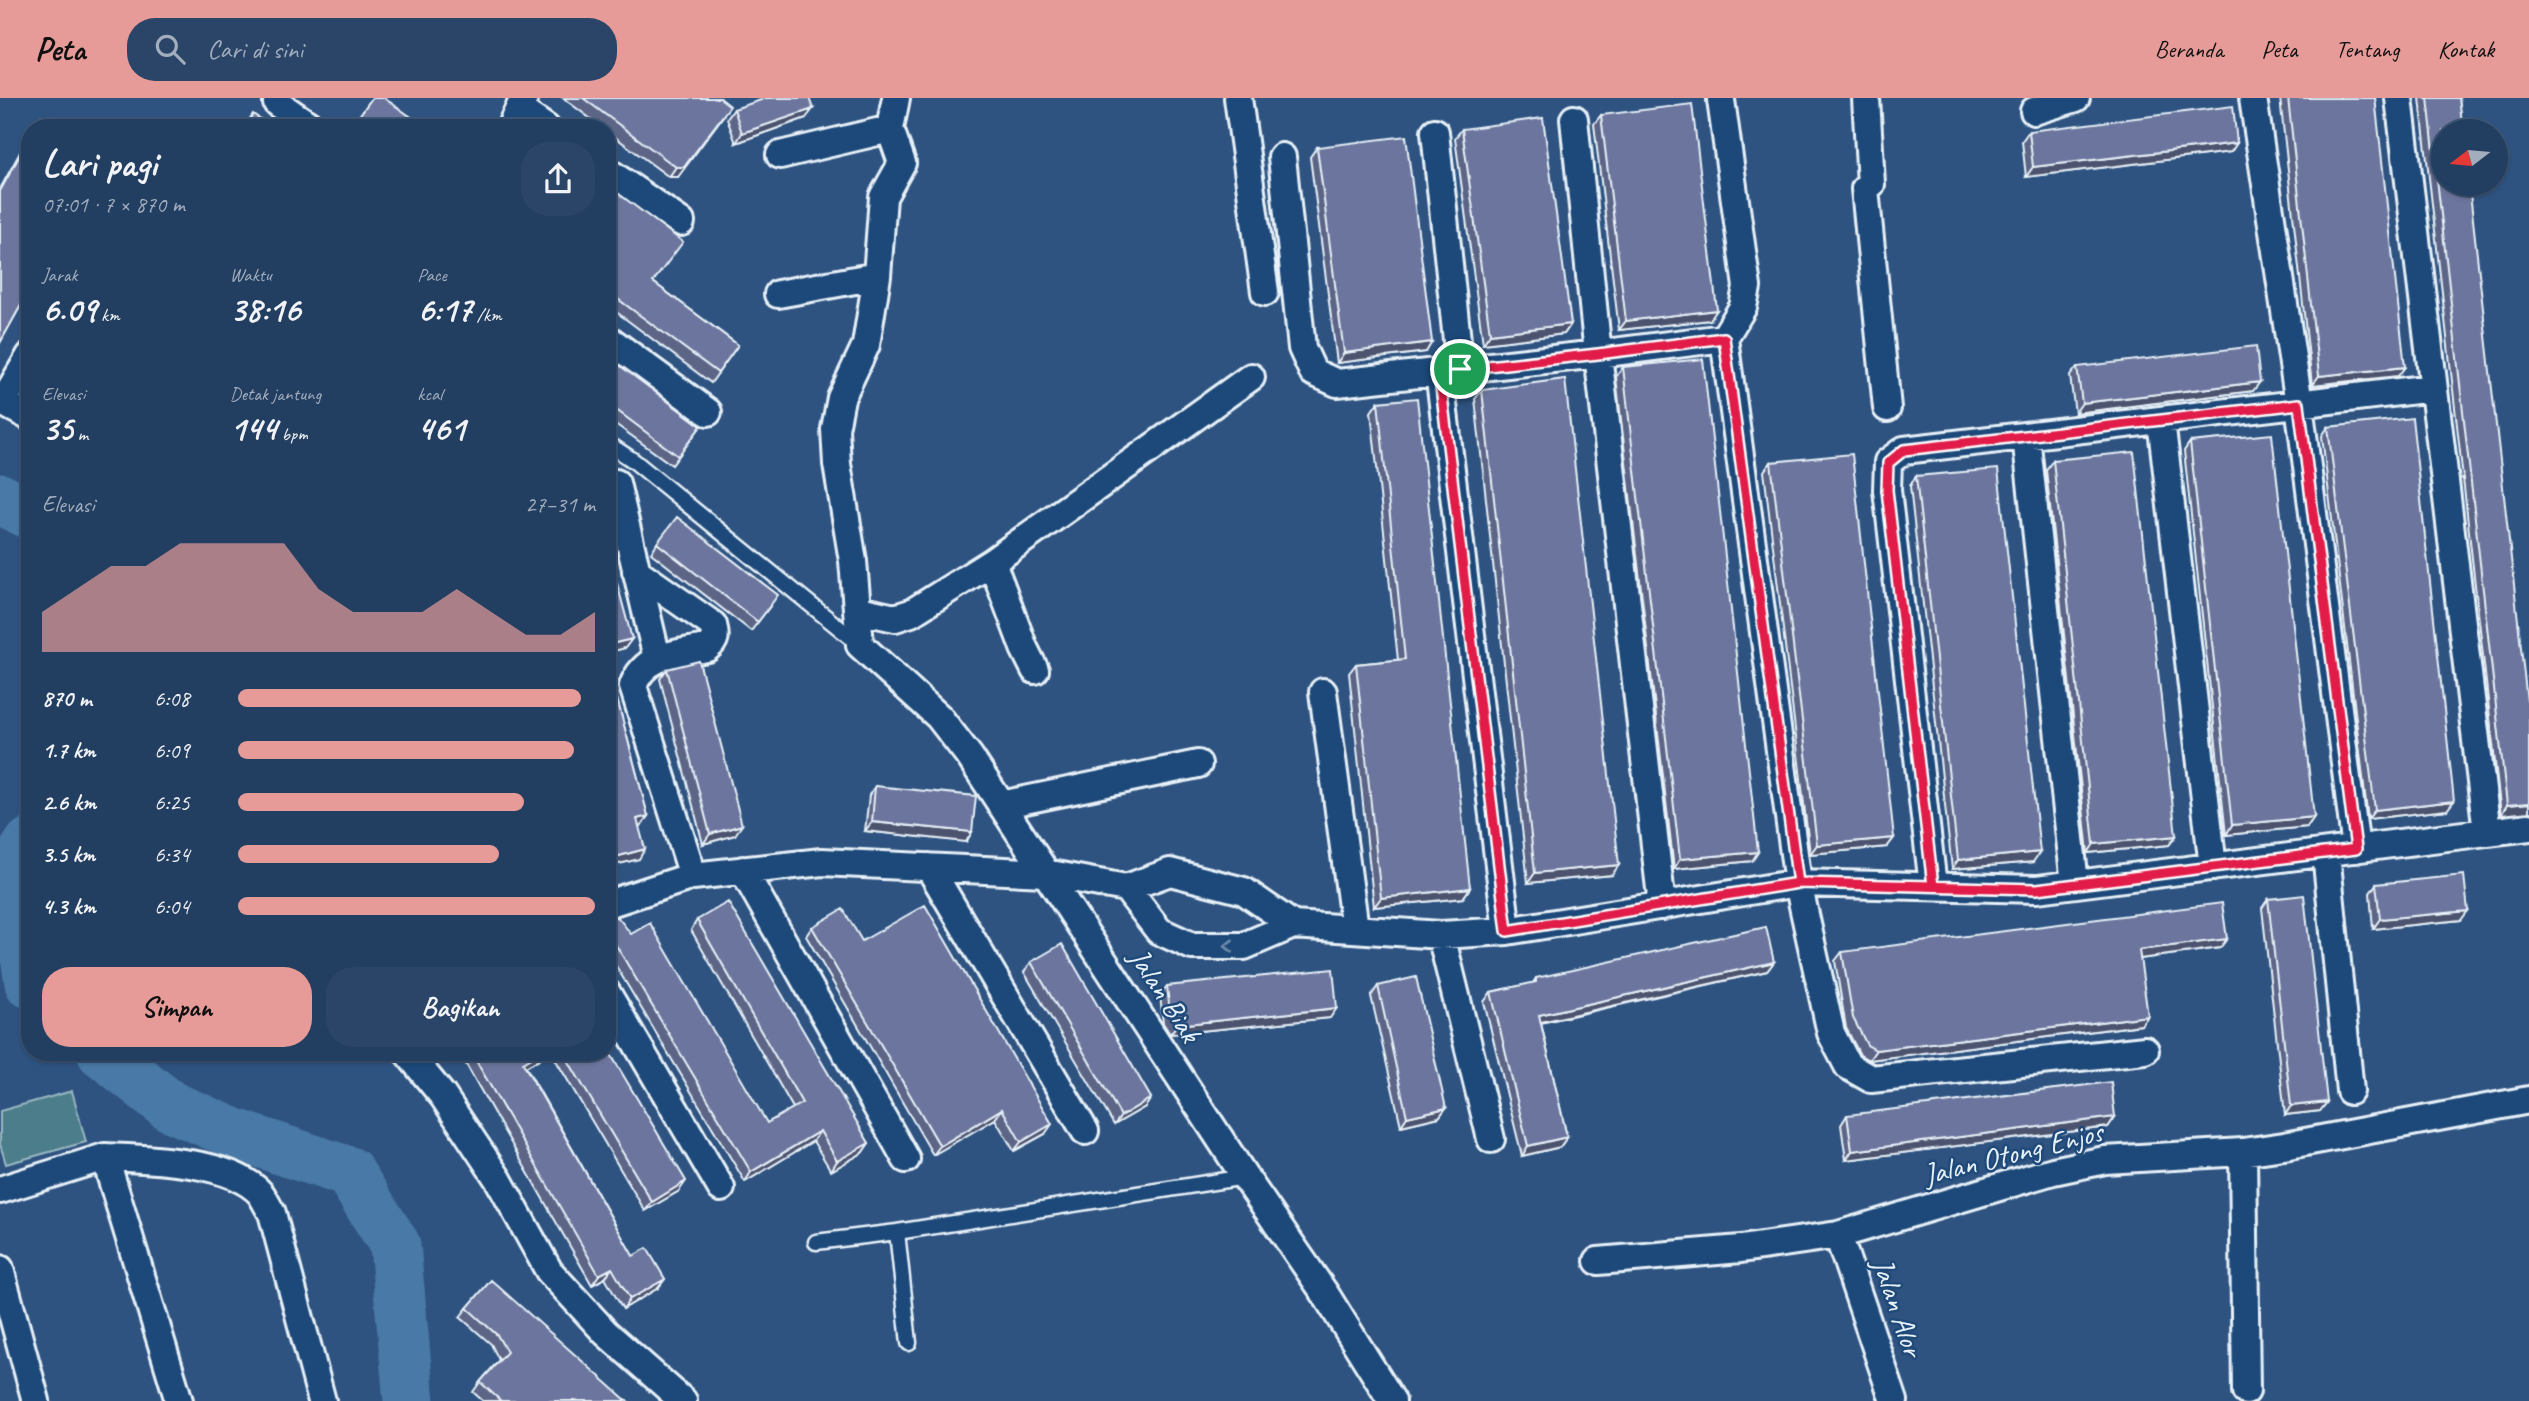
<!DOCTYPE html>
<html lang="id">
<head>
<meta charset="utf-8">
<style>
  :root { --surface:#223e61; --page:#2a4567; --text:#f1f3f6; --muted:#a2aebd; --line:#3f5776; --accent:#e69b98 }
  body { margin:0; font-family:Caveat,sans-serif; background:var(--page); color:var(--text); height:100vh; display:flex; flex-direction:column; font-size:26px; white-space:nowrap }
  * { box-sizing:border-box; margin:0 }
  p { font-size:23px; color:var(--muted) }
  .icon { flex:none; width:38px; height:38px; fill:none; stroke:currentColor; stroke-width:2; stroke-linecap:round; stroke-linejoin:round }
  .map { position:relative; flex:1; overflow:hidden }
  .side { position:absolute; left:21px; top:21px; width:595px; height:942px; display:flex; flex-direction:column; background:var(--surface); border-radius:28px; box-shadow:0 2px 5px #0004,0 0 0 2px var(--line) }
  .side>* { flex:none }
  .needle { width:46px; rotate:254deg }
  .fabs { position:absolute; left:2431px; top:21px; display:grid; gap:14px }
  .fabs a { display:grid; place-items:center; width:77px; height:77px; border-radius:50%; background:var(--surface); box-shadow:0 2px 5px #0004,0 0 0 2px var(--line); font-size:35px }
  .pin { position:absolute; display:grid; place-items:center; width:60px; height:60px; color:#fff; margin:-30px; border:4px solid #fff; border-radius:50%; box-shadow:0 2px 7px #0007 }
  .round { display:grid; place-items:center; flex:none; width:74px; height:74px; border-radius:28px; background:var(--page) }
  .headline { display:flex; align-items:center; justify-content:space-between; height:119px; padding:0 21px }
  h1 { font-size:38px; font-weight:700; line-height:52px }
  .metrics { display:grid; grid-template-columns:repeat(3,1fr); gap:10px; height:119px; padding:7px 21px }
  .metrics div { display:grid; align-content:center }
  .metrics b { font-size:35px; font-weight:700 }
  .metrics small { font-size:19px; font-weight:400 }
  .metrics p { font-size:19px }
  .chart { height:196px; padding:14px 21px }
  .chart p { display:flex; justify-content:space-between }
  .chart svg { width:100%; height:126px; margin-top:7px; fill:var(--accent); opacity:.7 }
  .button { display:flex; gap:14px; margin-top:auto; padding:14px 21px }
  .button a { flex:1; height:80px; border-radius:28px; background:var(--accent); color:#111; font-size:28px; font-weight:700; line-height:80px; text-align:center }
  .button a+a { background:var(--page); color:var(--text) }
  ul { padding:0 21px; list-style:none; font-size:23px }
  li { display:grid; grid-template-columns:112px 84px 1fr; align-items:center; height:52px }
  li i { height:18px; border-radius:9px; background:var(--accent) }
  header { display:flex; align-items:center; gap:42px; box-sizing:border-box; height:98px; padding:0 35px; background:var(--accent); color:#111 }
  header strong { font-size:33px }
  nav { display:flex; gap:38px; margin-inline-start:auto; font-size:24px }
  .search { width:490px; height:63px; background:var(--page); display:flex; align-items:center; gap:18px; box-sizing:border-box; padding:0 24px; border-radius:28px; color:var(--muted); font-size:26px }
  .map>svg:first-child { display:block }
  .garden { fill:#4c7e8a; stroke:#9ab8c1; stroke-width:2 }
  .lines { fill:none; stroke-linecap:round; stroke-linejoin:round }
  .river { stroke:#4979a6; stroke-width:51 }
  .lane-casing { stroke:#e8f1f8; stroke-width:19 }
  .street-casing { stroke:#e8f1f8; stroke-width:32 }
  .lane { stroke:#1f4a7a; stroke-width:14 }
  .street { stroke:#1f4a7a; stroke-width:26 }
  .wall { fill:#5d6587; stroke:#e8f1f8; stroke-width:2 }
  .shaded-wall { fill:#4c526e; stroke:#e8f1f8; stroke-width:2 }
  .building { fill:#6c759d; stroke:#e8f1f8; stroke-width:2 }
  .oneway { stroke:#6f8dac }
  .route-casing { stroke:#fff; stroke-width:14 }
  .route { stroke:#e11d48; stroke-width:9 }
  .labels { text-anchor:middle; stroke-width:5; stroke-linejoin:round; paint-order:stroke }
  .street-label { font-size:30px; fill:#e8f1f8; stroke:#1f4a7a }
</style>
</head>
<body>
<header>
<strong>Peta</strong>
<div class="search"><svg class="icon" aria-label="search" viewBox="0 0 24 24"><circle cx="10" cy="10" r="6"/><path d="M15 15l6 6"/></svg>Cari di sini</div>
<nav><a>Beranda</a><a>Peta</a><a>Tentang</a><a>Kontak</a></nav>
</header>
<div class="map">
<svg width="2529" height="1303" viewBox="0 0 2529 1303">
  <rect width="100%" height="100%" fill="#2e5381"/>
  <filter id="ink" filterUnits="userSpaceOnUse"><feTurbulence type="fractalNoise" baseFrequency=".0143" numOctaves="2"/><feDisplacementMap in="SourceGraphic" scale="14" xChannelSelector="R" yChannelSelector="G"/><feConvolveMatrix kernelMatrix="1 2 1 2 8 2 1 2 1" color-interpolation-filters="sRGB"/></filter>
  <g filter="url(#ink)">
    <path class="garden" d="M 72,993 L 86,1044 L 6,1066 L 0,1046 L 0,1013 Z"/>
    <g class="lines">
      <path class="river" d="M 0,401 L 30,416
        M 30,745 L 13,771 L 30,885
        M 102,954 L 170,1008 L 235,1036 L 349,1074 L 395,1147 L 409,1303"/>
      <defs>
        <path id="lane" d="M 607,345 L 634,363 L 859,546
          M 897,1134 L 909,1245
          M 816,1144 L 897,1134 L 1245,1079"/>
        <path id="street" d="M 896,0 L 890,31 L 902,65 L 883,99 L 877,178 L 866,247 L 841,300 L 835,331 L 837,366 L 853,463 L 860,547 L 939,619 L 970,659 L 1245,1079 L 1324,1194 L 1392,1303
          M 1238,0 L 1265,194
          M 1866,0 L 1871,86 L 1865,91 L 1887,310
          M 2253,0 L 2299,306 L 2356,751
          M 1721,2 L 1747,189 L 1743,209 L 1724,240 L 1798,785 L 1831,935 L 1848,968 L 1871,981 L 2145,952
          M 277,5 L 313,30
          M 520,12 L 546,30
          M 2034,13 L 2076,0
          M 1574,21 L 1598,256 L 1662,808
          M 510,30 L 524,0
          M 1435,34 L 1460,271
          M 780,57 L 890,31
          M 1282,59 L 1302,250 L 1313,274 L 1337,285 L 1598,256 L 1724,240
          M 607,73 L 681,124
          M 778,196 L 877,178
          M 607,240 L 708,314
          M 1439,273 L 1507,833
          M 0,303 L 30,319
          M 3,304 L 30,258
          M 2161,322 L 2213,769
          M 2026,338 L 2075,786
          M 616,385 L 657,560
          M 992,464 L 1024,550 L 1035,572
          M 636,473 L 713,527 C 716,538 716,543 707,550 C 677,556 645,555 633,588 L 693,778
          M 859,512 L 895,520 L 911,515 L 992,464 L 1251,279
          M 1323,594 L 1355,831
          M 1001,707 L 1198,666
          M 2487,734 L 2529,729
          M 2326,755 L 2350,993
          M 929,769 L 1085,1033
          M 743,772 L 906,1061
          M 1933,788 L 1887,392 L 1888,364 L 1904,352 L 2433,290
          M 1126,790 L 1159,833 L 1192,848 L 1244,848 L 1293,827 L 1441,837 L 1507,833 L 1798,785 L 2037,791 L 2487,734 L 2399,0
          M 607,806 L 693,778 L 822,764 L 1045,775 L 1126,790 L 1170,774 L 1244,793 L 1293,827
          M 1441,837 L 1491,1041
          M 607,895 L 721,1090
          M 407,954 L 443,998 L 498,1081 L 549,1173 L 606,1235 L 683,1303
          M 2243,1054 L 2246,1293
          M 105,1059 C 147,1061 231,1062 261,1096 C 265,1102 268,1109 272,1115 L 322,1303
          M 0,1092 L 105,1059 L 179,1303
          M 1838,1137 L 1894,1303
          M 1598,1163 L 1741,1151 L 1838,1137 L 2053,1073 L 2105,1062 L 2243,1054 L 2284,1048 L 2529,1002
          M 0,1171 L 36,1303"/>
      </defs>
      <use href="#lane" class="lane-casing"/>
      <use href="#street" class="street-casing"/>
      <use href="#lane" class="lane"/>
      <use href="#street" class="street"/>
    </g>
    <path class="wall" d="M 372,0 L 427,30 L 351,30 Z
      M 563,0 L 720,0 L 678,79 L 669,79 L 607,33 L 607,30 L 603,30 Z
      M 2280,0 L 2375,0 L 2398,278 L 2312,287 Z
      M 2420,0 L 2459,0 L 2529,714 L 2501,717 Z
      M 734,11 L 806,20 L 736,45 L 727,21 Z
      M 1601,17 L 1710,222 L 1619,232 L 1594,26 Z
      M 1462,31 L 1571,226 L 1564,236 L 1483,246 L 1455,40 Z
      M 2029,33 L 2231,54 L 2026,79 L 2022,43 Z
      M 30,36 L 30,191 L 0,245 L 0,91 Z
      M 1317,49 L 1426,254 L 1337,265 L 1310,59 Z
      M 607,87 L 653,184 L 738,247 L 711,285 L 607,207 Z
      M 607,258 L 701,328 L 672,367 L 607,320 Z
      M 1623,269 L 1758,754 L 1752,763 L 1674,771 L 1616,279 Z
      M 2077,269 L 2253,293 L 2075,315 L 2070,278 Z
      M 1482,292 L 1612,777 L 1528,785 L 1475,301 Z
      M 1378,304 L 1470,790 L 1463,800 L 1374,809 L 1349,575 L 1356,566 L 1398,562 L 1371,314 Z
      M 2328,329 L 2447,712 L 2368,721 L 2322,338 Z
      M 2190,344 L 2314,719 L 2307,729 L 2226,737 L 2184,353 Z
      M 2053,362 L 2176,738 L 2169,747 L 2088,755 L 2046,372 Z
      M 1771,364 L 1894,740 L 1887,749 L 1810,756 L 1764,373 Z
      M 1916,378 L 2033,764 L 1952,771 L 1910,388 Z
      M 657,445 L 771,507 L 751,533 L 651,455 Z
      M 607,563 L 648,718 L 641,728 L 639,728 L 639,761 L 607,769 Z
      M 667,571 L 735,737 L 703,746 L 660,581 Z
      M 875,688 L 972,734 L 966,744 L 865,733 L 869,697 Z
      M 2376,786 L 2461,822 L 2373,831 L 2370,795 Z
      M 2268,801 L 2327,1004 L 2320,1013 L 2285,1017 L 2262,810 Z
      M 697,822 L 869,1045 L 862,1055 L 831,1073 L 813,1043 L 745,1084 L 607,853 L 607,825 L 767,1025 L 793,1010 L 691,832 Z
      M 812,829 L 862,843 L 1045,1036 L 1014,1053 L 995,1021 L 933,1057 L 806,838 Z
      M 2220,850 L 2140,861 L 2141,927 L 1869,962 L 1860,957 L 1846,930 L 1835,863 L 1842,854 Z
      M 1031,864 L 1151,1000 L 1145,1009 L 1114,1027 L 1024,874 Z
      M 1774,864 L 1767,873 L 1541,925 L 1567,1039 L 1560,1049 L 1522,1058 L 1484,904 L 1491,894 L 1533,885 L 1536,880 Z
      M 1167,888 L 1330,920 L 1170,936 L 1163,925 L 1160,897 Z
      M 1378,888 L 1446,1010 L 1439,1019 L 1401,1028 L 1371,898 Z
      M 459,954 L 607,954 L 679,1093 L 645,1113 L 551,954 L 526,969 L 633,1158 L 665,1181 L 658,1190 L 623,1211 L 605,1180 L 592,1187 Z
      M 1847,1017 L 2115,1019 L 2108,1029 L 1846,1062 L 1841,1027 Z
      M 467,1210 L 627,1303 L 483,1303 L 473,1294 L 480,1284 L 499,1262 L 491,1246 L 460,1219 Z"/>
    <path class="shaded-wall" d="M 813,11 L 806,20 L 736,45 L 742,35 Z
      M 724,17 L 678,79 L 669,79 L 676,69 Z
      M 2237,45 L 2231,54 L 2026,79 L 2033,69 Z
      M 1717,212 L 1710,222 L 1619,232 L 1626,223 Z
      M 1571,226 L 1564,236 L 1483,246 L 1490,236 Z
      M 1432,244 L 1426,254 L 1337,265 L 1344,255 Z
      M 2405,269 L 2398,278 L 2312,287 L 2319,278 Z
      M 2260,284 L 2253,293 L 2075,315 L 2082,305 Z
      M 632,541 L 625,550 L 607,555 L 607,547 Z
      M 2454,703 L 2447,712 L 2368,721 L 2375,712 Z
      M 2529,705 L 2529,714 L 2501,717 L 2507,707 Z
      M 648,718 L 641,728 L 631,731 L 637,721 Z
      M 2314,719 L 2307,729 L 2226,737 L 2232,727 Z
      M 872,724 L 972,734 L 966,744 L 865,733 Z
      M 742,727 L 735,737 L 703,746 L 710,736 Z
      M 2176,738 L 2169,747 L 2088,755 L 2094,746 Z
      M 1894,740 L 1887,749 L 1810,756 L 1817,747 Z
      M 645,751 L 639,761 L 607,769 L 608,761 Z
      M 1758,754 L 1752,763 L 1674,771 L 1680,761 Z
      M 2040,754 L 2033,764 L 1952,771 L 1958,762 Z
      M 1619,767 L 1612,777 L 1528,785 L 1535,775 Z
      M 1470,790 L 1463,800 L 1374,809 L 1381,800 Z
      M 2468,813 L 2461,822 L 2373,831 L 2380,821 Z
      M 2227,841 L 2220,850 L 2132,862 L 2139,852 Z
      M 1774,864 L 1767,873 L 1532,926 L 1539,917 Z
      M 1337,910 L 1330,920 L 1170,936 L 1177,927 Z
      M 2148,918 L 2141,927 L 1869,962 L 1876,952 Z
      M 542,954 L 551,954 L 517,974 L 523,965 Z
      M 1151,1000 L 1145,1009 L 1114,1027 L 1121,1018 Z
      M 2327,1004 L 2320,1013 L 2285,1017 L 2291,1008 Z
      M 1446,1010 L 1439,1019 L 1401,1028 L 1407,1019 Z
      M 1002,1011 L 995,1021 L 933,1057 L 940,1048 Z
      M 2115,1019 L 2108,1029 L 1846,1062 L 1852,1053 Z
      M 1052,1026 L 1045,1036 L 1014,1053 L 1021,1044 Z
      M 820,1033 L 813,1043 L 745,1084 L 751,1074 Z
      M 1567,1039 L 1560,1049 L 1522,1058 L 1528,1048 Z
      M 869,1045 L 862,1055 L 831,1073 L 837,1063 Z
      M 686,1083 L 679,1093 L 645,1113 L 652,1104 Z
      M 612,1170 L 605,1180 L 592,1187 L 599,1177 Z
      M 665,1181 L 658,1190 L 623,1211 L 630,1201 Z"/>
    <path class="building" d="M 372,0 L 384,0 L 427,30 L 367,30 L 356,22 Z
      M 583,0 L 720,0 L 730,8 L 684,69 L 676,69 Z
      M 767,0 L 809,0 L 813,11 L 742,35 L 734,11 Z
      M 2288,0 L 2375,0 L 2405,269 L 2319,278 Z
      M 2428,0 L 2459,0 L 2463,33 L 2443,33 L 2443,86 L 2469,86 L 2527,603 L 2529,603 L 2529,705 L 2507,707 Z
      M 1692,6 L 1717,212 L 1626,223 L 1601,17 Z
      M 2233,8 L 2237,45 L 2033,69 L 2029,33 Z
      M 253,16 L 273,30 L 244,30 Z
      M 41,18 L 63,30 L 35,30 Z
      M 1543,20 L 1571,226 L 1490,236 L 1462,31 Z
      M 1406,38 L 1432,244 L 1344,255 L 1317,49 Z
      M 30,39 L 30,191 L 0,245 L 0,93 Z
      M 607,87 L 683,144 L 653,184 L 738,247 L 718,275 L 607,193 Z
      M 2256,248 L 2260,284 L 2082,305 L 2077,269 Z
      M 607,258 L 701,328 L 678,358 L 607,305 Z
      M 1703,261 L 1758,754 L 1680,761 L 1623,269 Z
      M 1565,281 L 1619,767 L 1535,775 L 1482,292 Z
      M 1417,300 L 1470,790 L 1381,800 L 1356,566 L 1405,561 L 1378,304 Z
      M 2412,320 L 2454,703 L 2375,712 L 2328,329 Z
      M 2272,336 L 2314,719 L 2232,727 L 2190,344 Z
      M 2134,354 L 2176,738 L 2094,746 L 2053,362 Z
      M 1852,356 L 1894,740 L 1817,747 L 1771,364 Z
      M 1998,371 L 2040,754 L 1958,762 L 1916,378 Z
      M 677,419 L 778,497 L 758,524 L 657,445 Z
      M 607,448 L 632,541 L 607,547 Z
      M 607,563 L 648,718 L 637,721 L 645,751 L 608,761 L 607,729 L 616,727 L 607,693 Z
      M 699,563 L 742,727 L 710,736 L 667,571 Z
      M 875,688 L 976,698 L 972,734 L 872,724 Z
      M 2464,777 L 2468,813 L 2380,821 L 2376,786 Z
      M 2304,797 L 2327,1004 L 2291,1008 L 2268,801 Z
      M 728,804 L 869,1045 L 837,1063 L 820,1033 L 751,1074 L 607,832 L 607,825 L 617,818 L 631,836 L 650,825 L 767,1025 L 802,1005 L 697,822 Z
      M 2222,805 L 2227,841 L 2139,852 L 2148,918 L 1876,952 L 1867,947 L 1853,920 L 1842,854 Z
      M 925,807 L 1052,1026 L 1021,1044 L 1002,1011 L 940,1048 L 812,829 L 843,811 L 862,843 Z
      M 1766,829 L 1774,864 L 1539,917 L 1567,1039 L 1528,1048 L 1491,894 L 1536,884 L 1536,880 Z
      M 1062,846 L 1151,1000 L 1121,1018 L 1031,864 Z
      M 1333,871 L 1337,910 L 1177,927 L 1170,915 L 1167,888 Z
      M 1416,879 L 1446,1010 L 1407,1019 L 1378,888 Z
      M 607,950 L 686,1083 L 652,1104 L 563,954 L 607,954 Z
      M 471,954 L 542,954 L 523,965 L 633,1158 L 647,1150 L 665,1181 L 630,1201 L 612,1170 L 599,1177 Z
      M 2111,984 L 2115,1019 L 1852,1053 L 1847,1017 Z
      M 491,1182 L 627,1303 L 501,1303 L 480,1284 L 507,1254 L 497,1237 L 467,1210 Z"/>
    <defs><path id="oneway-chevron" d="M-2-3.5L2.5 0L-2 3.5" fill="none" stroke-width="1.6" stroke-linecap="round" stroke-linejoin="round" transform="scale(1.75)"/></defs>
    <use class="oneway" href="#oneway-chevron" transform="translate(1229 848) rotate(180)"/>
  </g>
  <g class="lines" filter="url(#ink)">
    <defs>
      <path id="route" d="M 1460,271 L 1439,273 L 1507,833 L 1798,785 L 2037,791 L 2356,751 L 2299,306 L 1904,352 L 1888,365 L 1887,392 L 1933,788 L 1798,785 L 1724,240 L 1598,256 L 1460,271"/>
    </defs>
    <use href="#route" class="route-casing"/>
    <use href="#route" class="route"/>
  </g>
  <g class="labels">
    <g class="street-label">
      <text transform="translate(1165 897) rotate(57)" y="10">Jalan Biak</text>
      <text transform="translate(2013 1055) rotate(-14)" y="10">Jalan Otong Enjos</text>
      <text transform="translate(1898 1209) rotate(71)" y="10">Jalan Alor</text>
    </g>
  </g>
</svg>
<div class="fabs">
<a><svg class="needle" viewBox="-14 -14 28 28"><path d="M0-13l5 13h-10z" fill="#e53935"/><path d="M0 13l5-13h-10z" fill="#a2aebd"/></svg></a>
</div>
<div class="pin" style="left:1460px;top:271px;background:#1e9e55"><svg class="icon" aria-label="arrive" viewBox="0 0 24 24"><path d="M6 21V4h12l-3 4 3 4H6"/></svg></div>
<section class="side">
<div class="headline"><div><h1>Lari pagi</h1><p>07:01 · 7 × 870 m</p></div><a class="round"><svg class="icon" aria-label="share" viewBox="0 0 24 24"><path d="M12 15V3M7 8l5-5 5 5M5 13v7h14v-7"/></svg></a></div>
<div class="metrics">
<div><p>Jarak</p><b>6.09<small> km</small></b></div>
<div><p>Waktu</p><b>38:16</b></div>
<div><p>Pace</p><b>6:17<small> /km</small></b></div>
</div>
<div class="metrics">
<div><p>Elevasi</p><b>35<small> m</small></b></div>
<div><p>Detak jantung</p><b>144<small> bpm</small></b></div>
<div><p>kcal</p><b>461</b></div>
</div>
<div class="chart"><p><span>Elevasi</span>27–31 m</p>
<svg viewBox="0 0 160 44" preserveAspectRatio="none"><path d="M0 44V30L10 22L20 14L30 14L40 6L50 6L60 6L70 6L80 22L90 30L100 30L110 30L120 22L130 30L140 38L150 38L160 30V44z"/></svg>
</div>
<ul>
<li><b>870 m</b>6:08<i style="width:96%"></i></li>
<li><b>1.7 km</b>6:09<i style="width:94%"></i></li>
<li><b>2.6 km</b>6:25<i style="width:80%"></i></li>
<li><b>3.5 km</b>6:34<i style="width:73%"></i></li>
<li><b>4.3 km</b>6:04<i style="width:100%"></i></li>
</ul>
<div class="button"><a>Simpan</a><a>Bagikan</a></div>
</section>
</div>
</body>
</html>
